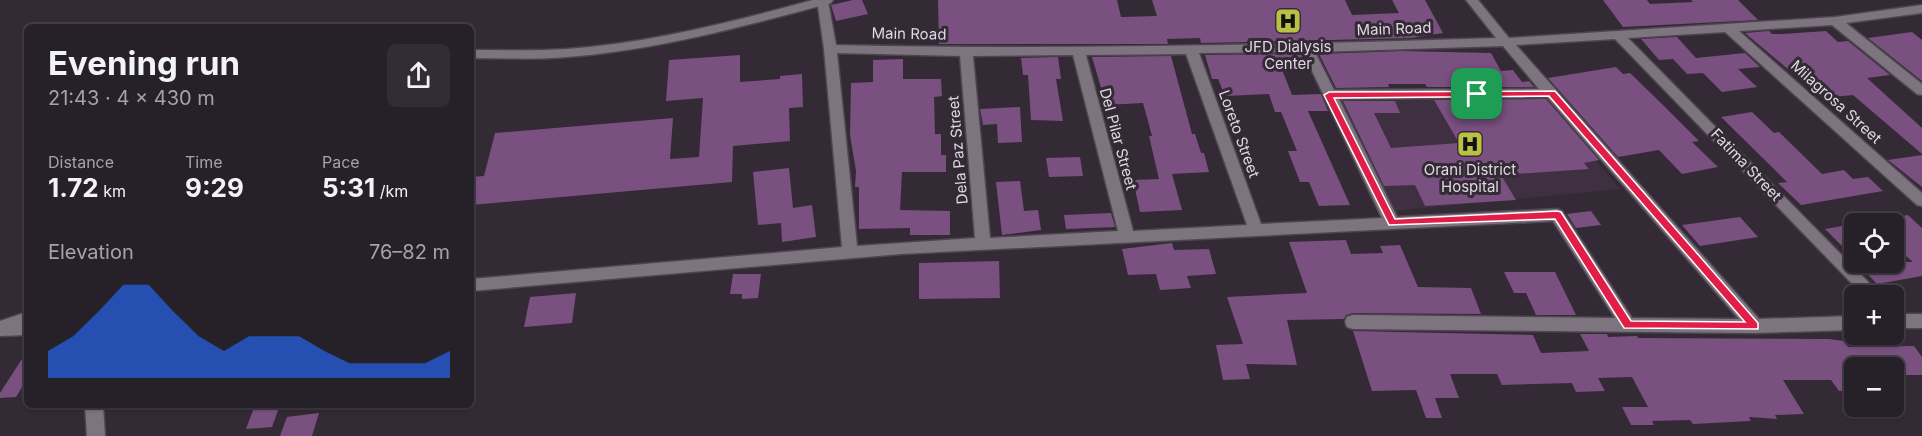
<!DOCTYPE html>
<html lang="en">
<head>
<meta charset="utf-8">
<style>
  :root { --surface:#262028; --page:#322d34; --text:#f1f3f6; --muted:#a4a3a8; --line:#423e45; --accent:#2563eb }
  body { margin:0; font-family:Inter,sans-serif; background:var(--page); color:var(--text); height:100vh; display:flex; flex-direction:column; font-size:22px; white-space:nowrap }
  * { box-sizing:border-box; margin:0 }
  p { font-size:20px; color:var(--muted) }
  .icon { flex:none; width:33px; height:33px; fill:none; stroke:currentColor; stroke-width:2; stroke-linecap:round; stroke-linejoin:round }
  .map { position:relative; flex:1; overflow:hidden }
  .drawer { position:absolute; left:24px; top:24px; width:450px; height:384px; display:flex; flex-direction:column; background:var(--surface); border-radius:9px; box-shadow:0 2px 4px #0004,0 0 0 2px var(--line) }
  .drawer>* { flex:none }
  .buttons { position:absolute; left:1844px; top:213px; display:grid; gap:12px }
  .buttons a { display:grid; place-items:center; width:60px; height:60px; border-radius:9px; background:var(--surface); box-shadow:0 2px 4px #0004,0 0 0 2px var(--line); font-size:30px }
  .pin { position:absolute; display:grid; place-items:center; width:51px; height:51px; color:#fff; margin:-26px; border-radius:12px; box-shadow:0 3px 9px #0006 }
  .round { display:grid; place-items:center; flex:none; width:63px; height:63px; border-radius:9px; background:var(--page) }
  .summary { display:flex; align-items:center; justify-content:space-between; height:102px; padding:0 24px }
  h1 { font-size:33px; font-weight:700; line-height:45px }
  .metrics { display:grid; grid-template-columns:repeat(3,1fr); gap:9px; height:102px; padding:6px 24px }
  .metrics div { display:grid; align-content:center }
  .metrics b { font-size:26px; font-weight:700 }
  .metrics small { font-size:16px; font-weight:400 }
  .metrics p { font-size:16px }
  .chart { height:168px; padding:12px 24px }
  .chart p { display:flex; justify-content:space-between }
  .chart svg { width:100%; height:108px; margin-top:6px; fill:var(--accent); opacity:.7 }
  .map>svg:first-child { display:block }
  .built { fill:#3e3040 }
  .building { fill:#7a5080 }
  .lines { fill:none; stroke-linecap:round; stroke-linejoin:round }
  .minor-casing { stroke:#4e464f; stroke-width:3 }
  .tertiary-casing { stroke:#4e464f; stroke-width:3 }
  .minor { fill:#7e7480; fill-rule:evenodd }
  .tertiary { fill:#7e7480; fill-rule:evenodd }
  .route { fill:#e11d48; stroke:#fff; stroke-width:1.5; fill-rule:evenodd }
  .labels { text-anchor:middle; stroke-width:6; stroke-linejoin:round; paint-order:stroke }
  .street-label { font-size:15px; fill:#dfd9e0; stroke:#332a35 }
  .poi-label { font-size:15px; fill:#dfd9e0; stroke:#332a35 }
</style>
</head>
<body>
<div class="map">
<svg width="1922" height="436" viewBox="0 0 1922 436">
  <rect width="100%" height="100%" fill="#332a35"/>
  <path class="built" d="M 1542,96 L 1620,189 L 1393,211 L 1336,99 Z"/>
  <path class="building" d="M 853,0 L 862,0 L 868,14 L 836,21 L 831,5 Z
    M 938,0 L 1117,0 L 1121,17 L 1157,16 L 1152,0 L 1345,0 L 1352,15 L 1399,13 L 1392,0 L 1425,0 L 1443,33 L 1411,38 L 1248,42 L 1201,43 L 1200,38 L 1167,39 L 1168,44 L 939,44 Z
    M 1603,0 L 1647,0 L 1650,4 L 1693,2 L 1691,0 L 1738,0 L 1758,20 L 1623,27 Z
    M 1769,31 L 1772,34 L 1783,34 L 1826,31 L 1838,42 L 1848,41 L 1890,75 L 1867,78 L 1922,128 L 1922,154 L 1853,95 L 1822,98 L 1745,33 Z
    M 1912,32 L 1922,40 L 1922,81 L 1868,38 Z
    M 1677,37 L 1696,58 L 1745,53 L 1760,67 L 1738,69 L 1757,87 L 1722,92 L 1703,73 L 1687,74 L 1673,59 L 1659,60 L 1641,39 Z
    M 1403,51 L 1491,53 L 1501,71 L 1513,70 L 1522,82 L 1529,81 L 1534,87 L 1427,87 L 1425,84 L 1388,84 L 1389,87 L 1336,88 L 1319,54 Z
    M 1302,54 L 1307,67 L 1281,67 L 1292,95 L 1321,94 L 1328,111 L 1308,111 L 1350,205 L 1319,206 L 1309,182 L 1300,182 L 1288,151 L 1297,151 L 1281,112 L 1275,112 L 1269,94 L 1225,96 L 1218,79 L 1212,79 L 1205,55 Z
    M 740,55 L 740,82 L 780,79 L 780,76 L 802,74 L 803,107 L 789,108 L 790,141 L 733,146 L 732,182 L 471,205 L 471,177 L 484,176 L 495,133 L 673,118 L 670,159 L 699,157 L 703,98 L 666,101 L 669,60 Z
    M 1171,56 L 1192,134 L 1195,134 L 1201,153 L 1204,153 L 1209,172 L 1172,174 L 1182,210 L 1140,212 L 1133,180 L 1159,179 L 1149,136 L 1152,136 L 1143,103 L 1106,105 L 1092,57 Z
    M 1058,57 L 1061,79 L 1056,79 L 1063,121 L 1031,120 L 1028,75 L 1023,75 L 1021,58 Z
    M 903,59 L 903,79 L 941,79 L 942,96 L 934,97 L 935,134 L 941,134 L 941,155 L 946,155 L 946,172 L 902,172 L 900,210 L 950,211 L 950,235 L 910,235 L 910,228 L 859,229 L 859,187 L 855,187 L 856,171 L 850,135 L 851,83 L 873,82 L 873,60 Z
    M 1616,67 L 1623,74 L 1630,73 L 1662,104 L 1699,141 L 1692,142 L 1718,167 L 1682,174 L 1659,150 L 1618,157 L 1548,78 Z
    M 1546,99 L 1599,160 L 1584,163 L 1589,169 L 1501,175 L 1516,200 L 1425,206 L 1415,185 L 1384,186 L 1343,101 L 1395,101 L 1400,113 L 1374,113 L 1391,148 L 1459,143 L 1434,100 Z
    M 1020,107 L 1022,142 L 998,143 L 997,124 L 983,125 L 980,109 Z
    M 1752,112 L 1774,133 L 1779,132 L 1822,174 L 1844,170 L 1853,179 L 1868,177 L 1883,191 L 1801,205 L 1778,183 L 1787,182 L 1721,117 Z
    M 1922,155 L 1922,187 L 1888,160 Z
    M 1080,157 L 1083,176 L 1049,177 L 1046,158 Z
    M 789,168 L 793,208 L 812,205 L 816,237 L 782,242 L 781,223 L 758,225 L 753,172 Z
    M 1020,181 L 1024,211 L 1038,210 L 1041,230 L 1002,235 L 996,182 Z
    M 1591,211 L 1601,225 L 1576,228 L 1567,214 Z
    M 1111,213 L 1115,227 L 1066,229 L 1064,215 Z
    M 1908,215 L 1922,228 L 1922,276 L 1877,284 L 1856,262 L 1913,262 L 1893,245 L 1893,218 Z
    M 1740,217 L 1758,237 L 1700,246 L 1682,225 Z
    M 1854,224 L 1854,258 L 1825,229 Z
    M 1346,240 L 1351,254 L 1383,253 L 1380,246 L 1400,245 L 1418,287 L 1471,288 L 1481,314 L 1353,313 L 1346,315 L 1344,319 L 1287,320 L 1297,365 L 1246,364 L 1250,379 L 1223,380 L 1216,345 L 1243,344 L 1227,297 L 1307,293 L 1289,242 Z
    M 1172,243 L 1174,250 L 1209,249 L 1216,274 L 1187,276 L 1191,288 L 1160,290 L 1156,274 L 1128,275 L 1122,249 Z
    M 999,261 L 1000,298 L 919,299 L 919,263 Z
    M 1504,272 L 1555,272 L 1576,315 L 1536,315 L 1526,293 L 1514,293 Z
    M 733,274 L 761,274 L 758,298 L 742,299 L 742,294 L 730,294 Z
    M 576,293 L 572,323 L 524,327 L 530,297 Z
    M 1353,331 L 1533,335 L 1541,353 L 1589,351 L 1580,334 L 1607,334 L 1608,337 L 1637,336 L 1638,338 L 1829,339 L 1844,341 L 1848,347 L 1914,346 L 1922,357 L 1922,375 L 1893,375 L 1893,368 L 1848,368 L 1854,377 L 1854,391 L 1839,391 L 1831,380 L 1783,380 L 1804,414 L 1775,415 L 1777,419 L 1749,417 L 1751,421 L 1693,424 L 1690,420 L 1652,421 L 1654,425 L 1631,425 L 1622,407 L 1648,407 L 1632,377 L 1598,378 L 1605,391 L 1576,392 L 1572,383 L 1502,385 L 1497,374 L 1450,374 L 1459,398 L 1435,398 L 1442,418 L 1426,418 L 1416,390 L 1372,391 Z
    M 27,351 L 27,379 L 16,397 L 0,398 L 0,393 Z
    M 255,405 L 280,405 L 272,427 L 246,429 Z
    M 319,413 L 312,436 L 280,436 L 287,417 Z"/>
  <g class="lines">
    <defs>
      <path id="minor" d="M 817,0 L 828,1 L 836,45 C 1056,50 1276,45 1496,38 L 1466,0 L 1478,0 L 1509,38 L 1835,17 L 1922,5 L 1922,13 L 1846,23 L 1922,84 L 1922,95 L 1917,94 L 1832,25 L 1739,31 L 1922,193 L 1922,206 L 1917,205 L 1725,32 L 1628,38 L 1882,296 L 1864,296 L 1615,39 L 1516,45 L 1759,319 L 1854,316 L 1854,330 L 1755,333 L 1353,329 L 1347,327 L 1345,322 L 1347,317 L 1353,315 L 1615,318 L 1553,221 L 901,254 L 471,291 L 471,279 L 842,247 L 824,49 ZM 1503,46 L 1539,89 L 1334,90 L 1315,52 ZM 1303,52 L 1382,218 L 1261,224 L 1199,53 ZM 837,53 L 960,56 L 975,238 L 857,246 ZM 1186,54 L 1247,225 L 1133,231 L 1086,55 ZM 1073,55 L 1118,231 L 990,238 L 973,56 ZM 1547,97 L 1739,319 L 1632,318 L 1562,211 L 1557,209 L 1397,217 L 1339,99 Z
        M 1893,314 L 1922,314 L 1922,328 L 1893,328 Z
        M 27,321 L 27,335 L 0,336 L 0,322 Z
        M 85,405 L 103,405 L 105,436 L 87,436 Z"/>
      <path id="tertiary" d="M 813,0 L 833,0 L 831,3 C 745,26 657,50 567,57 C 535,60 503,58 471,58 L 471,50 C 503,50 535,51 567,49 C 650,43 732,22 813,0 Z
        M 27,312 L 27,326 L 0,335 L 0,321 Z"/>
    </defs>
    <use href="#minor" class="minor-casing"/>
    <use href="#tertiary" class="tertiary-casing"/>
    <use href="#minor" class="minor"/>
    <use href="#tertiary" class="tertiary"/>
  </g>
  <path class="route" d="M 1555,91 L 1758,323 L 1758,329 L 1624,328 L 1555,219 L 1389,225 L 1324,95 L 1329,92 ZM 1549,96 L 1745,322 L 1631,321 L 1561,212 L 1557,211 L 1395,219 L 1334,98 Z"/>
  <defs>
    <symbol id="hospital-square" viewBox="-11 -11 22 22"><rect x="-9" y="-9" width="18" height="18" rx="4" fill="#bac045" stroke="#332a35"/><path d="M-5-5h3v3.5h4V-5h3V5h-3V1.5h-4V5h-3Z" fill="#111"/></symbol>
  </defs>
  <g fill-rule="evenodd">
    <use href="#hospital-square" x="1273" y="6" width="30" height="30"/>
    <use href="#hospital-square" x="1455" y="129" width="30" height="30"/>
  </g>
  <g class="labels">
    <g class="street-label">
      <text transform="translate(1394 29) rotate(-2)" y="5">Main Road</text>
      <text transform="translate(909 34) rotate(1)" y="5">Main Road</text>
      <text transform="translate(1836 102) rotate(42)" y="5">Milagrosa Street</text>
      <text transform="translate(1239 134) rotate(70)" y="5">Loreto Street</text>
      <text transform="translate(1118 139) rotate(75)" y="5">Del Pilar Street</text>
      <text transform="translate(958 150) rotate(-95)" y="5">Dela Paz Street</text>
      <text transform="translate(1746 165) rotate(46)" y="5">Fatima Street</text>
    </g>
    <g class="poi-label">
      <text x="1288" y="52">JFD Dialysis<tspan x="1288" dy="17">Center</tspan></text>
      <text x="1470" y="175">Orani District<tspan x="1470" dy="17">Hospital</tspan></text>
    </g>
  </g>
</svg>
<div class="buttons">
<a><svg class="icon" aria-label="locate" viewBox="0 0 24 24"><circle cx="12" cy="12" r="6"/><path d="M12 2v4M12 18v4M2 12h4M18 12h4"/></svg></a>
<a>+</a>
<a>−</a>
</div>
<div class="pin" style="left:1477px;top:94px;background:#1e9e55"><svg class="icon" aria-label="arrive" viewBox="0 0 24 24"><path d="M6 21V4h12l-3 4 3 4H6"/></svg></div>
<section class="drawer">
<div class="summary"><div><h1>Evening run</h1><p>21:43 · 4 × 430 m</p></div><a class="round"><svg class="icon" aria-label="share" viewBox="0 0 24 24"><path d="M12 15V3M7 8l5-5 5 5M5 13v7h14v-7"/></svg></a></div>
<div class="metrics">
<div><p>Distance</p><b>1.72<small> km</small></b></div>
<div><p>Time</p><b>9:29</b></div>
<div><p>Pace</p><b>5:31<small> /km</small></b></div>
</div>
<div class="chart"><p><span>Elevation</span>76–82 m</p>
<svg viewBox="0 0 160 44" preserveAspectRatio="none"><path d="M0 44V33L10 27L20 17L30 6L40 6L50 17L60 27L70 33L80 27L90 27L100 27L110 33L120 38L130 38L140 38L150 38L160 33V44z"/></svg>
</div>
</section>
</div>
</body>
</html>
